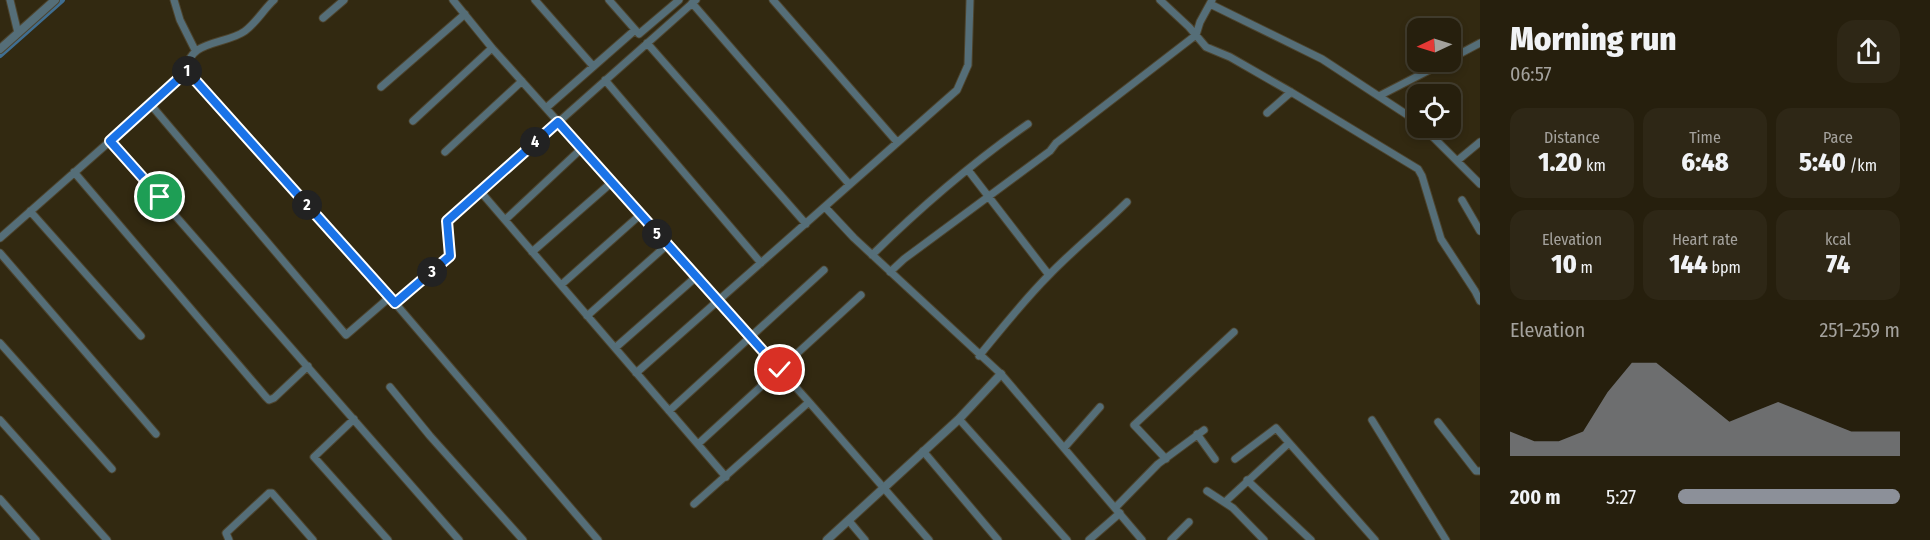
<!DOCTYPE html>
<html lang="en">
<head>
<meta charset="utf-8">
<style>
  :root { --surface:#261f0d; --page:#2e2716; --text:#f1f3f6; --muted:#a4a29d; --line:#423d2e; --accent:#8c9099 }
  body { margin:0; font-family:"Fira Sans Condensed",sans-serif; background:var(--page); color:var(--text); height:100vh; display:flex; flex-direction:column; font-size:22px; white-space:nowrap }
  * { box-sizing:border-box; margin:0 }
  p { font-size:20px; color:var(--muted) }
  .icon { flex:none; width:33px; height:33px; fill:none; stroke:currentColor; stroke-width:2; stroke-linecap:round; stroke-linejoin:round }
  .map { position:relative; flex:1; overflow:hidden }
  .details { display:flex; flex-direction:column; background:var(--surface); width:450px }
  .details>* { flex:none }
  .needle { width:39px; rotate:266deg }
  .buttons { position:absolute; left:1407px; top:18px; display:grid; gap:12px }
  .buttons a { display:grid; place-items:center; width:54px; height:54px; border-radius:12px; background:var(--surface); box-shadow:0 3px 9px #0003,0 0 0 2px var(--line); font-size:30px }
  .pin { position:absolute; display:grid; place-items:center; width:51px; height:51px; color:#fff; margin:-26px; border:3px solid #fff; border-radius:50%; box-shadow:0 2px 6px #0007 }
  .km { position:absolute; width:30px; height:30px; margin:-15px; border-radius:50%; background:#222; color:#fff; font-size:16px; line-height:30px; text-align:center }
  .round { display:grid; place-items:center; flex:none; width:63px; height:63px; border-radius:18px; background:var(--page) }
  .head { display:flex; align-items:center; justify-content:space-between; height:102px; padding:0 30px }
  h1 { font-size:33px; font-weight:800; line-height:45px }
  .figures { display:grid; grid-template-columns:repeat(3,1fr); gap:9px; height:102px; padding:6px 30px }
  .figures div { display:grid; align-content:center; border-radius:15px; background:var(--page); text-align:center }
  .figures b { font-size:26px; font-weight:800 }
  .figures small { font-size:16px; font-weight:400 }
  .figures p { font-size:16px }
  .chart { height:168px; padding:12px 30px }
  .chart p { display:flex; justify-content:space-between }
  .chart svg { width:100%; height:108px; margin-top:6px; fill:var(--accent); opacity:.7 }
  ul { padding:0 30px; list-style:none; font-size:20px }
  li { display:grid; grid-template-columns:96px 72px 1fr; align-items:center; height:45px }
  li i { height:15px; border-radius:8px; background:var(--accent) }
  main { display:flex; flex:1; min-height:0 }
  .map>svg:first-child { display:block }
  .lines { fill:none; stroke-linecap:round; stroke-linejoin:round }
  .canal { stroke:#406e90; stroke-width:6 }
  .minor-casing { stroke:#4d442e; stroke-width:9 }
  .tertiary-casing { stroke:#4d442e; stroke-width:10 }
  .minor { stroke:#556e78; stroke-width:7 }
  .tertiary { stroke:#556e78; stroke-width:8 }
  .route-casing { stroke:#fff; stroke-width:12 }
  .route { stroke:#1a73e8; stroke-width:8 }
</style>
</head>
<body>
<main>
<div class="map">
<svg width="1480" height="540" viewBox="0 0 1480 540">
  <rect width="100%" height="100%" fill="#322911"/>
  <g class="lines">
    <path class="canal" d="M 0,55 L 62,0"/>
    <defs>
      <path id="minor" d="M 10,0 L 18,33
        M 174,0 L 180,20 L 195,50
        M 453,0 L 492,48 L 809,402 L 929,540
        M 535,0 L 593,66
        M 609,0 L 639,34 L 679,0
        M 773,0 L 897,142
        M 1160,0 L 1189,27 L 1206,47 L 1230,57 L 1291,92 L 1418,169 L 1422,176 L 1441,239 L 1475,291 L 1480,301
        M 692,3 L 849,184
        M 1210,4 L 1322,59 L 1418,122
        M 323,18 L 344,0
        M 647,43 L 806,224
        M 1450,59 L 1480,43
        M 187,71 L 395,303 L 598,540
        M 605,80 L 761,263
        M 381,87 L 465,14
        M 1379,96 L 1445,62
        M 151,105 L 346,335 L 390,297
        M 546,108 L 635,30
        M 1267,113 L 1291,92
        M 413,121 L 492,48
        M 1424,128 L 1480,184
        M 110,141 L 459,540
        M 445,152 L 522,81
        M 1457,161 L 1480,142
        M 968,170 L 1049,275
        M 74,172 L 266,397 L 269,400 L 274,398 L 308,366
        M 480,191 L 726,477
        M 1462,200 L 1480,231
        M 825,207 L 854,238 L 1001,374 L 1142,540
        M 30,211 L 141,336
        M 505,220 L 581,149
        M 0,238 L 151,105 L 187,71 C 187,40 226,45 245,31 C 256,23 264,9 274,0
        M 532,252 L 611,183
        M 0,253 L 156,434
        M 872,255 C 920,208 972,163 1028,124
        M 890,272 L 904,259 L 1050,151 L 1056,143 L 1196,35 L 1200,22 L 1212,0
        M 561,285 L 640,215
        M 395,303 L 450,256 L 447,221 L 696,0
        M 587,316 L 667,245
        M 0,343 L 112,469
        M 615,348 L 696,277
        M 979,356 C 1002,328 1024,300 1049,275 C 1074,249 1102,227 1127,202
        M 636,373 L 957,90 L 968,65 L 970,0
        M 390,387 L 430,436 L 523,540
        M 669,411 L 824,270
        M 354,419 L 314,457 L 388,540
        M 959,419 L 1067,540
        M 0,420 L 107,540
        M 1372,420 L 1446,540
        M 1438,422 L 1476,471 L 1480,471
        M 1197,434 L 1215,459
        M 698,444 L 861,295
        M 1064,448 L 1100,407
        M 923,451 L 998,540
        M 1166,459 L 1134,425 L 1234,332
        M 1235,459 L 1276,428 L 1375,540
        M 1247,480 L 1311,540
        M 1207,491 L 1233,508 L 1264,540
        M 0,499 L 36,540
        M 1225,502 L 1289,443
        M 694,504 L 809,402
        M 1115,508 L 1158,464 L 1204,430
        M 849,521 L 865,540
        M 229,540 L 226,533 L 269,493 L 272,493 L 313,540
        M 1089,540 L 1120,513
        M 1171,540 L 1189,522"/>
      <path id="tertiary" d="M 0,49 L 55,0
        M 827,540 L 959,419 L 1001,374"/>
    </defs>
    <use href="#minor" class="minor-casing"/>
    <use href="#tertiary" class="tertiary-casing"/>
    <use href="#minor" class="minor"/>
    <use href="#tertiary" class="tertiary"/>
  </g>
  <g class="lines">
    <defs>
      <path id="route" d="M 160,197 L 110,141 L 187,71 L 395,303 L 450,256 L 447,221 L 558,122 L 780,370"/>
    </defs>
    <use href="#route" class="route-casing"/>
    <use href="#route" class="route"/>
  </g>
</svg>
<div class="buttons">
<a><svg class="needle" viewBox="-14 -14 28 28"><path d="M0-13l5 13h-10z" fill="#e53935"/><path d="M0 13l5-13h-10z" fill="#a4a29d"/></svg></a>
<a><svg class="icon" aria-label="locate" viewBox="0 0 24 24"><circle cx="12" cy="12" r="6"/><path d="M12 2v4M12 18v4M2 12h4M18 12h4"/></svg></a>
</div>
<div class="pin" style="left:160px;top:197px;background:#1e9e55"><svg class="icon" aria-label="arrive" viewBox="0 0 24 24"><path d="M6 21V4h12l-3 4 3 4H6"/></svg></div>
<div class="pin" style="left:780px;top:370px;background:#d93025"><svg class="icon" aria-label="check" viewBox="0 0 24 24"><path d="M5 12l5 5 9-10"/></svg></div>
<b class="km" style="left:187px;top:71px">1</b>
<b class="km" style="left:307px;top:205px">2</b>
<b class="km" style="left:432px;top:272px">3</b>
<b class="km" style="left:535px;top:142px">4</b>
<b class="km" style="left:657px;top:234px">5</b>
</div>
<section class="details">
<div class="head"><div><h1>Morning run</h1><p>06:57</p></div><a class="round"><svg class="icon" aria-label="share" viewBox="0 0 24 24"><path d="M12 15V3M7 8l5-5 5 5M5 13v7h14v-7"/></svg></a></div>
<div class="figures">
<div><p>Distance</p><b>1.20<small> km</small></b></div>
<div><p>Time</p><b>6:48</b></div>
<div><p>Pace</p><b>5:40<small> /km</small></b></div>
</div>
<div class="figures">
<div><p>Elevation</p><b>10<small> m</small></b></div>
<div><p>Heart rate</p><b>144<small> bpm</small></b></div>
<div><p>kcal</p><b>74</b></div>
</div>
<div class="chart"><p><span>Elevation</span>251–259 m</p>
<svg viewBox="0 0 160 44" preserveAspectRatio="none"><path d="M0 44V34L10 38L20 38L30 34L40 18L50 6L60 6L70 14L80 22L90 30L100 26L110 22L120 26L130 30L140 34L150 34L160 34V44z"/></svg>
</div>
<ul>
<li><b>200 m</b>5:27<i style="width:100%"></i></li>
</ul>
</section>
</main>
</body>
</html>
